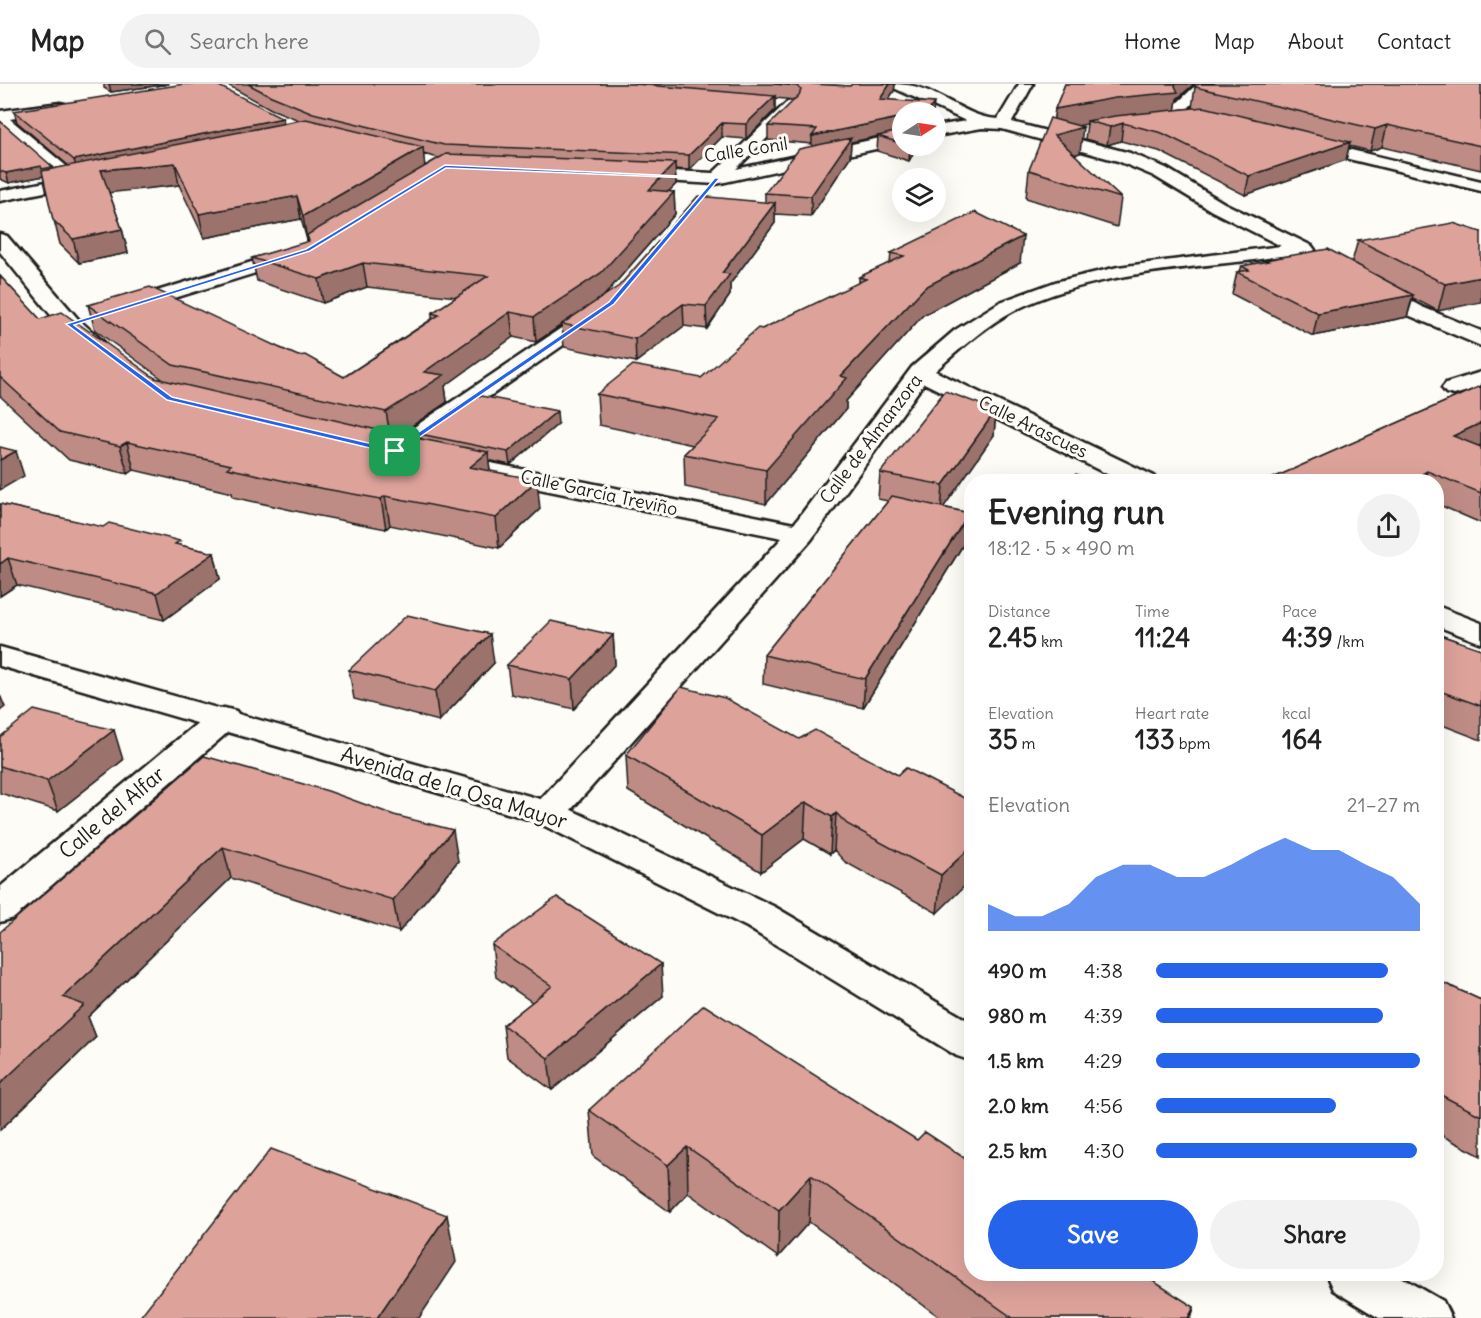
<!DOCTYPE html>
<html lang="en">
<head>
<meta charset="utf-8">
<style>
  :root { --surface:#fff; --page:#f2f2f2; --text:#222; --muted:#767676; --line:#e0e0e0; --accent:#2563eb }
  body { margin:0; font-family:Delius,sans-serif; background:var(--page); color:var(--text); height:100vh; display:flex; flex-direction:column; font-size:22px; white-space:nowrap }
  * { box-sizing:border-box; margin:0 }
  p { font-size:20px; color:var(--muted) }
  .icon { flex:none; width:33px; height:33px; fill:none; stroke:currentColor; stroke-width:2; stroke-linecap:round; stroke-linejoin:round }
  .map { position:relative; flex:1; overflow:hidden }
  .panel { position:absolute; left:964px; top:390px; width:480px; height:807px; display:flex; flex-direction:column; background:var(--surface); border-radius:24px; box-shadow:0 6px 24px #0002 }
  .panel>* { flex:none }
  .needle { width:39px; rotate:78deg }
  .controls { position:absolute; left:892px; top:18px; display:grid; gap:12px }
  .controls a { display:grid; place-items:center; width:54px; height:54px; border-radius:50%; background:var(--surface); box-shadow:0 6px 24px #0002; font-size:30px }
  .pin { position:absolute; display:grid; place-items:center; width:51px; height:51px; color:#fff; margin:-26px; border-radius:12px; box-shadow:0 3px 9px #0006 }
  .round { display:grid; place-items:center; flex:none; width:63px; height:63px; border-radius:32px; background:var(--page) }
  .headline { display:flex; align-items:center; justify-content:space-between; height:102px; padding:0 24px }
  h1 { font-size:33px; font-weight:700; line-height:45px }
  .figures { display:grid; grid-template-columns:repeat(3,1fr); gap:9px; height:102px; padding:6px 24px }
  .figures div { display:grid; align-content:center }
  .figures b { font-size:26px; font-weight:700 }
  .figures small { font-size:16px; font-weight:400 }
  .figures p { font-size:16px }
  .chart { height:168px; padding:12px 24px }
  .chart p { display:flex; justify-content:space-between }
  .chart svg { width:100%; height:108px; margin-top:6px; fill:var(--accent); opacity:.7 }
  .action { display:flex; gap:12px; margin-top:auto; padding:12px 24px }
  .action a { flex:1; height:69px; border-radius:36px; background:var(--accent); color:#fff; font-size:24px; font-weight:700; line-height:69px; text-align:center }
  .action a+a { background:var(--page); color:var(--text) }
  ul { padding:0 24px; list-style:none; font-size:20px }
  li { display:grid; grid-template-columns:96px 72px 1fr; align-items:center; height:45px }
  li i { height:15px; border-radius:8px; background:var(--accent) }
  header { display:flex; align-items:center; gap:36px; box-sizing:border-box; height:84px; padding:0 30px; background:var(--surface); border-bottom:2px solid var(--line) }
  header strong { font-size:28px }
  nav { display:flex; gap:33px; margin-inline-start:auto; font-size:21px }
  .search { width:420px; height:54px; background:var(--page); display:flex; align-items:center; gap:15px; box-sizing:border-box; padding:0 21px; border-radius:33px; color:var(--muted); font-size:22px }
  .map>svg:first-child { display:block }
  .lines { fill:none; stroke-linecap:round; stroke-linejoin:round }
  .street-casing { stroke:#1c1c1c; stroke-width:5 }
  .secondary-casing { stroke:#1c1c1c; stroke-width:5 }
  .street { fill:#fdfcf7; fill-rule:evenodd }
  .secondary { fill:#fdfcf7; fill-rule:evenodd }
  .wall { fill:#be8c85; stroke:#1c1c1c; stroke-width:1.5; fill-rule:evenodd }
  .shaded-wall { fill:#9b726c; stroke:#1c1c1c; stroke-width:1.5 }
  .building { fill:#dda39b; stroke:#1c1c1c; stroke-width:1.5 }
  .route { fill:#2563eb; stroke:#fff; stroke-width:1.5; fill-rule:evenodd }
  .labels { text-anchor:middle; stroke-width:6; stroke-linejoin:round; paint-order:stroke }
  .far-street-label { font-size:18px; fill:#1c1c1c; stroke:#fdfcf7 }
  .street-label { font-size:21px; fill:#1c1c1c; stroke:#fdfcf7 }
</style>
</head>
<body>
<header>
<strong>Map</strong>
<div class="search"><svg class="icon" aria-label="search" viewBox="0 0 24 24"><circle cx="10" cy="10" r="6"/><path d="M15 15l6 6"/></svg>Search here</div>
<nav><a>Home</a><a>Map</a><a>About</a><a>Contact</a></nav>
</header>
<div class="map">
<svg width="1481" height="1234" viewBox="0 0 1481 1234">
  <rect width="100%" height="100%" fill="#fdfcf7"/>
  <filter id="ink" filterUnits="userSpaceOnUse"><feTurbulence type="fractalNoise" baseFrequency=".0167" numOctaves="2"/><feDisplacementMap in="SourceGraphic" scale="12" xChannelSelector="R" yChannelSelector="G"/><feConvolveMatrix kernelMatrix="1 2 1 2 8 2 1 2 1" color-interpolation-filters="sRGB"/></filter>
  <g filter="url(#ink)">
    <g class="lines">
      <defs>
        <path id="street" d="M 885,0 C 898,0 910,0 923,5 C 948,14 971,34 998,35 L 1019,0 L 1033,0 L 1012,38 L 1130,69 L 1166,84 L 1224,119 L 1312,162 L 1315,166 L 1305,172 C 1287,169 1264,175 1246,177 C 1170,185 1085,192 1015,226 C 986,241 960,265 935,287 L 1154,392 L 1158,398 L 1123,398 L 924,299 L 811,456 L 561,737 L 548,741 L 535,737 L 530,729 L 535,721 L 782,454 L 446,386 L 437,383 L 433,378 L 437,373 L 446,370 L 794,440 L 912,283 L 955,246 L 1000,218 L 1055,198 L 1118,183 L 1281,162 L 1212,127 L 1154,92 L 1118,77 L 1002,45 L 982,44 L 936,52 L 936,42 L 966,37 Z
          M 1197,0 L 1213,0 L 1189,23 L 1190,26 L 1227,37 L 1230,40 L 1227,43 L 1222,45 L 1179,32 L 1174,22 Z
          M 792,17 L 799,21 L 797,24 L 736,85 L 903,49 L 903,59 L 716,100 L 630,95 L 621,90 L 630,85 L 713,89 L 787,18 Z
          M 60,19 L 65,20 L 67,23 L 65,26 L 10,35 L 77,91 L 89,89 L 98,94 L 89,99 L 0,117 L 0,107 L 61,95 L 0,43 L 0,27 Z
          M 1305,55 L 1481,97 L 1481,107 L 1299,63 L 1297,60 L 1299,57 Z
          M 0,150 L 7,152 L 78,235 L 104,258 L 101,263 L 85,263 L 62,245 L 0,168 Z
          M 297,164 L 307,170 L 304,174 L 129,228 L 115,228 L 111,224 L 115,220 Z
          M 1371,196 L 1422,223 L 1481,247 L 1481,262 L 1408,231 L 1364,206 L 1361,202 L 1364,198 Z
          M 601,220 L 608,222 L 612,226 L 608,230 L 404,372 L 395,375 L 386,372 L 382,367 L 386,362 L 594,222 Z
          M 1481,288 L 1481,303 L 1454,311 L 1446,309 L 1442,304 L 1446,299 Z
          M 1437,522 L 1481,539 L 1481,559 L 1437,542 Z
          M 224,624 L 236,627 L 241,634 L 236,641 L 14,834 L 0,838 L 0,803 L 212,627 Z"/>
        <path id="secondary" d="M 0,563 L 561,721 L 775,823 L 972,939 L 972,977 L 957,972 L 747,843 L 535,737 L 0,582 Z
          M 1326,1190 L 1396,1190 L 1443,1217 L 1451,1234 L 1379,1234 L 1333,1206 Z"/>
      </defs>
      <use href="#street" class="street-casing"/>
      <use href="#secondary" class="secondary-casing"/>
      <use href="#street" class="street"/>
      <use href="#secondary" class="secondary"/>
    </g>
    <path class="wall" d="M 104,0 L 169,0 L 111,8 L 104,4 Z
      M 226,0 L 817,0 L 850,2 L 852,0 L 895,0 L 894,7 L 888,16 L 903,28 L 903,62 L 917,62 L 909,77 L 877,67 L 878,52 L 851,58 L 850,73 L 811,132 L 775,130 L 775,139 L 730,200 L 730,211 L 707,245 L 684,242 L 636,278 L 564,263 L 562,240 L 603,213 L 536,258 L 513,253 L 445,302 L 447,318 L 398,351 L 421,355 L 420,350 L 558,340 L 510,381 L 488,376 L 490,387 L 540,425 L 499,464 L 390,441 L 386,445 L 309,430 L 233,413 L 232,409 L 134,386 L 128,390 L 69,376 L 0,312 L 0,192 L 40,235 L 155,294 L 165,297 L 95,246 L 88,221 L 280,264 L 344,293 L 432,235 L 432,229 L 457,213 L 367,203 L 323,219 L 257,197 L 252,174 L 308,158 L 308,155 L 307,156 L 301,135 L 204,154 L 179,101 L 109,108 L 122,145 L 128,169 L 79,179 L 60,160 L 43,92 L 9,99 L 0,95 L 0,37 L 53,85 L 69,82 L 17,38 L 14,27 L 283,34 L 283,39 L 299,36 L 271,25 ZM 775,14 L 795,16 L 768,42 L 768,56 L 812,60 L 812,63 L 765,109 L 765,118 L 603,213 L 675,130 L 674,108 L 668,108 L 676,100 L 675,85 L 689,86 L 722,53 L 746,55 L 775,26 ZM 423,70 L 439,74 L 425,82 Z
      M 1065,0 L 1194,0 L 1177,15 L 1175,26 L 1192,24 L 1195,3 L 1481,0 L 1481,86 L 1382,63 L 1370,67 L 1349,62 L 1346,76 L 1245,111 L 1159,67 L 1121,57 L 1107,61 L 1085,55 L 1087,40 L 1078,41 L 1080,69 L 1074,71 L 1121,114 L 1117,143 L 1026,114 L 1029,86 L 1054,35 L 1055,25 Z
      M 1481,148 L 1438,227 L 1413,214 L 1407,233 L 1313,252 L 1232,210 L 1237,188 L 1240,187 L 1242,182 L 1265,178 L 1265,176 L 1352,178 L 1358,156 Z
      M 891,169 L 1020,179 L 923,231 L 846,317 L 846,325 L 766,420 L 685,403 L 684,370 L 693,361 L 599,341 L 597,310 L 701,294 L 762,245 L 859,199 L 859,193 L 890,179 Z
      M 1481,302 L 1481,361 L 1478,362 L 1481,363 L 1481,439 L 1437,420 L 1437,398 L 1272,398 L 1273,394 Z
      M 996,326 L 994,351 L 943,423 L 969,429 L 966,456 L 863,624 L 763,600 L 764,571 L 888,417 L 878,415 L 880,389 Z
      M 0,420 L 214,469 L 220,495 L 164,536 L 17,501 L 0,512 Z
      M 1437,550 L 1481,565 L 1481,656 L 1437,639 Z
      M 613,551 L 615,580 L 574,625 L 511,610 L 507,581 Z
      M 494,579 L 439,637 L 354,615 L 349,586 Z
      M 0,653 L 123,676 L 58,727 L 0,709 Z
      M 799,655 L 972,718 L 937,829 L 845,778 L 834,766 L 830,770 L 804,755 L 761,788 L 628,707 L 626,671 Z
      M 204,672 L 458,777 L 399,848 L 231,794 L 88,933 L 96,953 L 0,1046 Z
      M 492,861 L 663,912 L 552,1006 L 507,973 L 503,941 L 532,918 L 496,893 Z
      M 1437,896 L 1481,916 L 1481,1072 L 1437,1049 Z
      M 589,1026 L 917,1056 L 1194,1223 L 1191,1234 L 941,1234 L 809,1138 L 778,1173 L 688,1109 L 670,1128 L 593,1072 Z"/>
    <path class="shaded-wall" d="M 109,0 L 169,0 L 111,8 Z
      M 890,0 L 895,0 L 894,7 L 879,29 L 880,15 Z
      M 1176,0 L 1194,0 L 1177,15 L 1175,29 L 1087,37 L 1087,40 L 1052,47 L 1055,25 Z
      M 775,12 L 775,26 L 746,55 L 746,40 Z
      M 934,19 L 933,28 L 928,28 Z
      M 903,33 L 903,47 L 851,58 L 850,73 L 811,132 L 812,52 Z
      M 283,34 L 285,46 L 78,89 L 74,76 Z
      M 722,39 L 722,53 L 689,86 L 689,71 Z
      M 1123,39 L 1121,57 L 1107,61 L 1110,43 Z
      M 1387,41 L 1382,63 L 1370,67 L 1375,45 Z
      M 1083,43 L 1080,69 L 1050,78 L 1054,51 Z
      M 1350,58 L 1346,76 L 1245,111 L 1249,92 Z
      M 910,62 L 917,62 L 909,77 Z
      M 423,63 L 425,85 L 307,156 L 303,132 Z
      M 175,79 L 179,101 L 107,109 L 101,86 Z
      M 675,79 L 676,100 L 649,128 L 649,106 Z
      M 41,82 L 53,83 L 55,93 L 44,92 L 9,99 L 6,89 Z
      M 674,108 L 675,130 L 603,213 L 536,258 L 534,233 Z
      M 297,112 L 301,135 L 204,154 L 199,130 Z
      M 775,119 L 775,139 L 730,200 L 730,211 L 707,245 L 706,222 L 722,189 Z
      M 122,145 L 128,169 L 79,179 L 73,155 Z
      M 1023,152 L 1020,179 L 923,231 L 846,317 L 846,325 L 766,420 L 766,386 L 841,292 L 925,203 Z
      M 363,179 L 367,203 L 323,219 L 319,195 Z
      M 1481,193 L 1481,218 L 1438,227 L 1445,200 Z
      M 1413,211 L 1407,233 L 1313,252 L 1318,229 Z
      M 683,220 L 684,242 L 636,278 L 635,255 Z
      M 510,228 L 513,253 L 445,302 L 447,318 L 391,356 L 386,328 L 424,288 Z
      M 996,326 L 994,351 L 941,427 L 943,401 Z
      M 557,327 L 558,340 L 510,381 L 508,368 Z
      M 1481,339 L 1481,361 L 1445,378 L 1453,352 Z
      M 127,358 L 134,386 L 128,390 L 120,362 Z
      M 16,367 L 24,392 L 0,406 L 0,376 Z
      M 488,368 L 491,397 L 470,383 Z
      M 1427,387 L 1424,398 L 1409,398 Z
      M 537,396 L 540,425 L 499,464 L 496,434 Z
      M 385,412 L 390,441 L 386,445 L 381,415 Z
      M 969,429 L 966,456 L 863,624 L 865,595 Z
      M 214,469 L 220,495 L 164,536 L 157,509 Z
      M 8,474 L 17,501 L 0,512 L 0,480 Z
      M 490,550 L 494,579 L 439,637 L 435,607 Z
      M 613,551 L 615,580 L 574,625 L 572,595 Z
      M 0,611 L 5,623 L 0,627 Z
      M 114,646 L 123,676 L 58,727 L 47,697 Z
      M 806,718 L 804,755 L 761,788 L 762,751 Z
      M 836,729 L 834,766 L 830,770 L 832,733 Z
      M 453,746 L 458,777 L 399,848 L 393,816 Z
      M 972,762 L 972,795 L 937,829 L 941,791 Z
      M 223,763 L 231,794 L 88,933 L 96,953 L 0,1046 L 0,1000 L 63,913 Z
      M 661,880 L 663,912 L 552,1006 L 548,974 Z
      M 687,1063 L 688,1109 L 670,1128 L 668,1081 Z
      M 811,1091 L 809,1138 L 778,1173 L 779,1126 Z
      M 447,1131 L 456,1178 L 419,1234 L 377,1234 Z
      M 1194,1223 L 1191,1234 L 1188,1234 Z"/>
    <path class="building" d="M 184,0 L 215,0 L 283,34 L 74,76 L 14,27 Z
      M 248,0 L 635,0 L 775,12 L 746,40 L 722,39 L 689,71 L 444,61 L 313,29 L 269,11 Z
      M 774,0 L 811,0 L 850,2 L 852,0 L 890,0 L 880,15 L 934,19 L 928,28 L 903,28 L 903,33 L 812,52 L 817,45 L 768,42 L 799,11 L 801,6 L 797,2 Z
      M 1065,0 L 1176,0 L 1175,2 L 1178,8 L 1115,14 L 1055,25 Z
      M 1199,0 L 1481,0 L 1481,62 L 1387,41 L 1375,45 L 1195,3 Z
      M 1204,23 L 1350,58 L 1249,92 L 1162,49 L 1123,39 L 1110,43 L 1087,37 L 1115,32 Z
      M 1050,34 L 1083,43 L 1054,51 L 1121,114 L 1029,86 Z
      M 306,35 L 423,63 L 303,132 L 297,112 L 199,130 L 175,79 L 101,86 L 122,145 L 73,155 L 53,136 L 42,87 Z
      M 0,37 L 53,83 L 42,85 L 41,82 L 6,89 L 0,87 Z
      M 903,46 L 903,60 L 878,52 Z
      M 851,54 L 811,112 L 765,109 L 799,65 Z
      M 446,70 L 675,79 L 649,106 L 674,108 L 601,189 L 534,233 L 510,228 L 424,288 L 444,291 L 386,328 L 173,281 L 88,221 L 150,203 L 280,264 L 298,272 L 305,271 L 344,293 L 439,231 L 432,229 L 488,192 L 363,179 L 319,195 L 252,174 L 309,157 L 307,151 Z
      M 698,112 L 775,119 L 722,189 L 730,190 L 706,222 L 683,220 L 635,255 L 562,240 L 619,202 Z
      M 975,128 L 1023,152 L 925,203 L 841,292 L 847,294 L 766,386 L 684,370 L 719,335 L 597,310 L 633,281 L 701,294 L 758,244 L 762,245 L 866,195 L 859,193 L 904,172 L 891,169 Z
      M 1453,139 L 1481,148 L 1481,193 L 1445,200 L 1358,156 Z
      M 1328,165 L 1413,211 L 1318,229 L 1237,188 L 1249,186 L 1242,182 L 1268,177 L 1265,176 Z
      M 0,192 L 40,235 L 62,228 L 155,294 L 390,349 L 488,368 L 470,383 L 537,396 L 496,434 L 385,412 L 381,415 L 303,401 L 227,384 L 231,381 L 127,358 L 120,362 L 60,348 L 0,293 Z
      M 1481,302 L 1481,339 L 1453,352 L 1481,363 L 1481,409 L 1427,387 L 1409,398 L 1281,398 L 1273,394 Z
      M 945,307 L 996,326 L 943,401 L 880,389 Z
      M 476,311 L 557,327 L 508,368 L 420,350 Z
      M 0,363 L 16,367 L 0,376 Z
      M 1076,390 L 1093,398 L 1065,398 Z
      M 892,412 L 969,429 L 865,595 L 764,571 Z
      M 0,420 L 103,443 L 109,439 L 180,457 L 175,460 L 214,469 L 157,509 L 8,474 L 0,480 Z
      M 407,531 L 490,550 L 435,607 L 349,586 Z
      M 551,537 L 613,551 L 572,595 L 507,581 Z
      M 1437,550 L 1481,565 L 1481,622 L 1437,606 Z
      M 681,603 L 725,614 L 799,655 L 815,646 L 898,691 L 906,684 L 972,718 L 972,762 L 941,791 L 847,740 L 836,729 L 832,733 L 806,718 L 762,751 L 626,671 Z
      M 34,626 L 114,646 L 47,697 L 0,682 L 0,653 Z
      M 204,672 L 328,707 L 394,731 L 453,746 L 393,816 L 223,763 L 63,913 L 84,921 L 0,1000 L 0,848 Z
      M 557,813 L 661,880 L 548,974 L 503,941 L 552,902 L 492,861 Z
      M 1437,896 L 1481,916 L 1481,1032 L 1437,1009 Z
      M 704,921 L 917,1056 L 925,1048 L 972,1079 L 972,1190 L 1142,1190 L 1194,1223 L 1188,1234 L 1013,1234 L 811,1091 L 779,1126 L 687,1063 L 668,1081 L 589,1026 Z
      M 271,1065 L 447,1131 L 377,1234 L 139,1234 Z"/>
  </g>
  <path class="route" d="M 445,81 L 720,94 L 614,220 L 395,370 L 167,316 L 66,240 L 306,165 ZM 446,84 L 714,95 L 609,218 L 394,365 L 172,313 L 74,241 L 310,167 Z"/>
  <g class="labels">
    <g class="far-street-label">
      <text transform="translate(746 66) rotate(-9)" y="6">Calle Conil</text>
      <text transform="translate(1033 343) rotate(26)" y="6">Calle Arascues</text>
      <text transform="translate(871 355) rotate(-53)" y="6">Calle de Almanzora</text>
      <text transform="translate(599 409) rotate(12)" y="6">Calle García Treviño</text>
    </g>
    <g class="street-label">
      <text transform="translate(454 704) rotate(17)" y="7">Avenida de la Osa Mayor</text>
      <text transform="translate(112 729) rotate(-40)" y="7">Calle del Alfar</text>
    </g>
  </g>
</svg>
<div class="controls">
<a><svg class="needle" viewBox="-14 -14 28 28"><path d="M0-13l5 13h-10z" fill="#e53935"/><path d="M0 13l5-13h-10z" fill="#767676"/></svg></a>
<a><svg class="icon" aria-label="layers" viewBox="0 0 24 24"><path d="M12 4l9 5-9 5-9-5zM3 14l9 5 9-5"/></svg></a>
</div>
<div class="pin" style="left:395px;top:367px;background:#1e9e55"><svg class="icon" aria-label="arrive" viewBox="0 0 24 24"><path d="M6 21V4h12l-3 4 3 4H6"/></svg></div>
<section class="panel">
<div class="headline"><div><h1>Evening run</h1><p>18:12 · 5 × 490 m</p></div><a class="round"><svg class="icon" aria-label="share" viewBox="0 0 24 24"><path d="M12 15V3M7 8l5-5 5 5M5 13v7h14v-7"/></svg></a></div>
<div class="figures">
<div><p>Distance</p><b>2.45<small> km</small></b></div>
<div><p>Time</p><b>11:24</b></div>
<div><p>Pace</p><b>4:39<small> /km</small></b></div>
</div>
<div class="figures">
<div><p>Elevation</p><b>35<small> m</small></b></div>
<div><p>Heart rate</p><b>133<small> bpm</small></b></div>
<div><p>kcal</p><b>164</b></div>
</div>
<div class="chart"><p><span>Elevation</span>21–27 m</p>
<svg viewBox="0 0 160 44" preserveAspectRatio="none"><path d="M0 44V33L10 38L20 38L30 33L40 22L50 17L60 17L70 22L80 22L90 17L100 11L110 6L120 11L130 11L140 17L150 22L160 33V44z"/></svg>
</div>
<ul>
<li><b>490 m</b>4:38<i style="width:88%"></i></li>
<li><b>980 m</b>4:39<i style="width:86%"></i></li>
<li><b>1.5 km</b>4:29<i style="width:100%"></i></li>
<li><b>2.0 km</b>4:56<i style="width:68%"></i></li>
<li><b>2.5 km</b>4:30<i style="width:99%"></i></li>
</ul>
<div class="action"><a>Save</a><a>Share</a></div>
</section>
</div>
</body>
</html>
